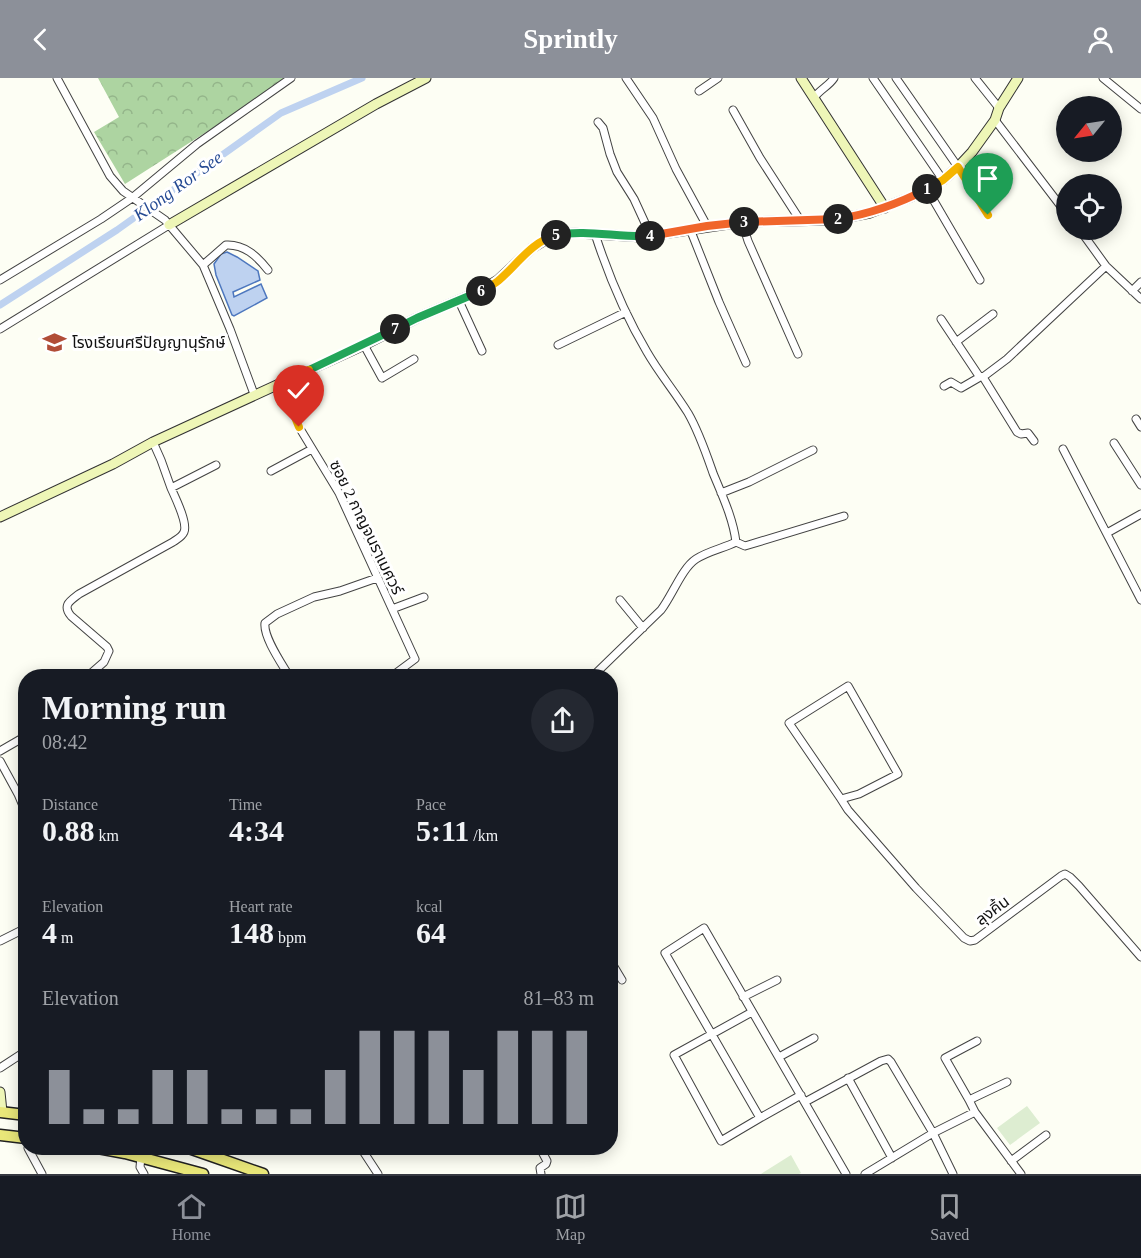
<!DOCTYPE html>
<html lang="en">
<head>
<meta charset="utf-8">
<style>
  :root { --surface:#171b24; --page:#242831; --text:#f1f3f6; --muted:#9ea1a6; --line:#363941; --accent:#8c9099 }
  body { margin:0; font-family:"Times New Roman","Noto Sans Thai",serif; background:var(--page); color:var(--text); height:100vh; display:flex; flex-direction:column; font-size:22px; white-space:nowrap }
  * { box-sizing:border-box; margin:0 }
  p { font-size:20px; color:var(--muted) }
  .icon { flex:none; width:33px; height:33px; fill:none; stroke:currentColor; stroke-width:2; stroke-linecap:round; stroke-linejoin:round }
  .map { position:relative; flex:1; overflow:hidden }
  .sheet { position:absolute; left:18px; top:591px; width:600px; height:486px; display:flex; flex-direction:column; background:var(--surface); border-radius:24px; box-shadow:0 3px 15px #0003 }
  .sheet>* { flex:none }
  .needle { width:39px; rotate:240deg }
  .fabs { position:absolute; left:1056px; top:18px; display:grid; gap:12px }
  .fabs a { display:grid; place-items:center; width:66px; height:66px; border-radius:50%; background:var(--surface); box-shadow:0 3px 15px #0003; font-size:30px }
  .pin { position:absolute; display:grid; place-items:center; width:51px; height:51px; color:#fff; margin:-62px -26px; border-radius:50% 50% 50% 0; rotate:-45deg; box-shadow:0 0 6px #0007 }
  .pin .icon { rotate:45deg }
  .km { position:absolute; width:30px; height:30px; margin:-15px; border-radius:50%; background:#222; color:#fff; font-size:16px; line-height:30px; text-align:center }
  .round { display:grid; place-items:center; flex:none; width:63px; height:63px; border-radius:32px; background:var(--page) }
  .head { display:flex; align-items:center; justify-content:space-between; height:102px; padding:0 24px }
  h1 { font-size:33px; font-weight:800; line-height:45px }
  .figures { display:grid; grid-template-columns:repeat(3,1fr); gap:9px; height:102px; padding:6px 24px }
  .figures div { display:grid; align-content:center }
  .figures b { font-size:30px; font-weight:800 }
  .figures small { font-size:16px; font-weight:400 }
  .figures p { font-size:16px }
  .chart { height:168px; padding:12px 24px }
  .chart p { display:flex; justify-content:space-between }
  .chart svg { width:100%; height:108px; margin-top:6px; stroke:var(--accent); stroke-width:6 }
  header { display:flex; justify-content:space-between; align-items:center; height:78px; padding:0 24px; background:var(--accent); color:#fff; font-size:27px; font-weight:800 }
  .menu { display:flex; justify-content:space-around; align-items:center; height:84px; border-top:2px solid var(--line); background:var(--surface); font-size:16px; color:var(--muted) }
  .menu a { display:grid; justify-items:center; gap:3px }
  .menu .selected { color:var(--accent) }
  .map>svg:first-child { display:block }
  .forest { fill:url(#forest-crowns) }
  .pitch { fill:#ddedd1 }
  .water { fill:#bed2f0; stroke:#4d77be; stroke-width:1.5 }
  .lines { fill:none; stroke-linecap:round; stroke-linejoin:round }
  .canal { stroke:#bed2f0; stroke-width:7 }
  .street-casing { stroke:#434343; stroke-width:9 }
  .secondary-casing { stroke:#323232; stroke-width:11 }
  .primary-casing { stroke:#212121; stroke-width:13 }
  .street { stroke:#fff; stroke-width:7 }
  .secondary { stroke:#eef6b7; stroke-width:9 }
  .primary { stroke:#e9e779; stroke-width:10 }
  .split-1-casing { stroke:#fff; stroke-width:12 }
  .split-2-casing { stroke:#fff; stroke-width:12 }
  .split-3-casing { stroke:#fff; stroke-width:12 }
  .split-4-casing { stroke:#fff; stroke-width:12 }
  .split-5-casing { stroke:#fff; stroke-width:12 }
  .split-6-casing { stroke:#fff; stroke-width:12 }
  .split-7-casing { stroke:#fff; stroke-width:12 }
  .split-8-casing { stroke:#fff; stroke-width:12 }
  .split-9-casing { stroke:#fff; stroke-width:12 }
  .split-1 { stroke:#f5b400; stroke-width:8 }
  .split-2 { stroke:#f0652b; stroke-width:8 }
  .split-3 { stroke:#f0652b; stroke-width:8 }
  .split-4 { stroke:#f0652b; stroke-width:8 }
  .split-5 { stroke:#22a559; stroke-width:8 }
  .split-6 { stroke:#f5b400; stroke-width:8 }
  .split-7 { stroke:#22a559; stroke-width:8 }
  .split-8 { stroke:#22a559; stroke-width:8 }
  .split-9 { stroke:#f5b400; stroke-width:8 }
  .labels { text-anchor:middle; stroke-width:6; stroke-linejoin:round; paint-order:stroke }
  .poi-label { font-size:16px; fill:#101010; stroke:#fff; text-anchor:start }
  .street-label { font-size:16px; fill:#101010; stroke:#fff }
  .water-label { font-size:18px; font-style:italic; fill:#264b94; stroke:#fff }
</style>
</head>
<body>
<header><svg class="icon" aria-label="back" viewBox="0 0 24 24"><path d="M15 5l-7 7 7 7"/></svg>Sprintly<svg class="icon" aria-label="person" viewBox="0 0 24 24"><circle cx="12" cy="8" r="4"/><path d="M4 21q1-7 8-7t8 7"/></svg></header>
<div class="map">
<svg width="1141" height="1096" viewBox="0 0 1141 1096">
  <defs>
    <pattern id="forest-crowns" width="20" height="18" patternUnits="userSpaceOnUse" patternTransform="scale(1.5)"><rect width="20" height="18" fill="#add4a1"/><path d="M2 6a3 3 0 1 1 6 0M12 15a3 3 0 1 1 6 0" fill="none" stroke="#94b58a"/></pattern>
  </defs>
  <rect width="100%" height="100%" fill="#fdfef4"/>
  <path class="forest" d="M 98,0 L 291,0 L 125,106 L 94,54 L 119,39 Z"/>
  <path class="pitch" d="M 1027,1028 L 1040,1045 L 1010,1067 L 997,1050 Z
    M 791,1077 L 801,1095 L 799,1096 L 761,1096 Z"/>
  <path class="water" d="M 227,174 L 237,179 L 258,193 L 260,202 L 233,214 L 234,219 L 261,206 L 267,220 L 234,238 L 232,237 L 216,197 L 214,186 L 221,176 Z"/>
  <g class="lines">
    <path class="canal" d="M 0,227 L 117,152 L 281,35 L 362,0"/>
    <defs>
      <path id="street" d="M 57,0 L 110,98 L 123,113 L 165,142 L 203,187 L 230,251 L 254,316
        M 626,0 L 653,40 L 676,91 L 707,148
        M 873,0 L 943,102
        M 896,0 L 958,89 L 988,137
        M 975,0 L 999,30
        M 1103,0 L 1141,31
        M 699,13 L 718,0
        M 814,20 C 819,12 829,8 834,0
        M 733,32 L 760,80 L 800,142
        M 995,42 L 1066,135
        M 598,44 L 603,50 L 610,76 L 617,94 L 634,121 L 651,158
        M 927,111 L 980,202
        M 742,144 L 748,163 L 798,276
        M 690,151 L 719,224 L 746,285
        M 1080,152 L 1106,188 L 1141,221
        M 203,187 L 226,167 C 244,166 257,178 268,192
        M 0,202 L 101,141 L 132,120 L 197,66 L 291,0
        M 1132,213 L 1141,204
        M 459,223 L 482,273
        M 941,241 L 979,298 L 983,299 L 1007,281 L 1106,188
        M 0,251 L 169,147
        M 956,264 L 993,236
        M 364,267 L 382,300 L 414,281
        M 558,267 L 626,234
        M 983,299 L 1017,354 L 1021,356 L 1028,355 L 1034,363
        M 281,305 L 299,349 L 339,415 L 415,581 L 392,598
        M 944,308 L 951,304 L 961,310 L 980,299
        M 1136,341 L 1141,349
        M 153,364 L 161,382 L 171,410 L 216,387
        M 1114,365 L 1141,407
        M 1063,371 L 1141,522
        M 271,393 L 312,371
        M 721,415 L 749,404 L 813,372
        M 1107,455 L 1141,436
        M 736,464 L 745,468 L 844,438
        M 620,522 L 643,550
        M 392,531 L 424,519
        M 88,598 L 104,584 L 109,573 L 107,569 L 71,538 C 62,527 70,523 79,516 L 173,464 C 177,461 182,459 184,454 C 188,445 175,419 171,410
        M 289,598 C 282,586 263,559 265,545 L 277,536 L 314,519 L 340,513 L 377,500
        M 593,598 L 661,532 C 672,518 682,490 696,481 C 708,473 724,470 736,464 C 733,440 722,417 713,395 C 706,375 699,354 688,335 C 675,314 659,295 647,274 C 625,237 608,196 595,156
        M 0,673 L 26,658
        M 0,683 L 18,716 L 26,735
        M 841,721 L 859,716 L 898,696 L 848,608 L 789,645 L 841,721 L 848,732 L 916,810 L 964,860 L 970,863 L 975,862 L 1061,798 L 1065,796 L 1070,799 L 1079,808 L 1141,879
        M 0,863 L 26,850
        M 610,882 L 622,902
        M 743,919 L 777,902
        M 752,934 L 674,977 L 721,1063 L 760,1040
        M 977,963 L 945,980 L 969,1022 L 975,1034 L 1021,1096
        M 779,979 L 814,960
        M 0,990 L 26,973
        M 848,1000 L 892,1080
        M 801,1017 L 760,1040 L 665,875 L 704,850 L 846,1096
        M 969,1022 L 1007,1004
        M 805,1024 L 881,983 L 888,981 L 891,984 L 933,1055 L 953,1096
        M 28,1070 L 42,1096
        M 361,1070 L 378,1096
        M 540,1070 L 547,1083 L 546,1086 L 540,1090 L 541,1096
        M 141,1079 L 140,1089 L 144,1096
        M 1011,1083 L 1046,1057
        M 865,1096 L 933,1055 L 975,1034"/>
      <path id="secondary" d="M 801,0 L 885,130
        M 169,147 L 376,26 L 426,0
        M 0,439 L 113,386 L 153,364 L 364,267 L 417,240 L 478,214 L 498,202 L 532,170 L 550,159 L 560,156 L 578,155 L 642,159 L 742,144 L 833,142 L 870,135 L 911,119 L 943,102 L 958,89 L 972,74 L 995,42 L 999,30 L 1018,0
        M 0,1014 L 2,1034"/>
      <path id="primary" d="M 0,1034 L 26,1037
        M 0,1057 L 26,1060
        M 98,1070 L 125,1075 L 203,1096
        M 189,1070 L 263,1096"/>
    </defs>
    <use href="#street" class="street-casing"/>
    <use href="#secondary" class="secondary-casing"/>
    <use href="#primary" class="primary-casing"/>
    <use href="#street" class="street"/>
    <use href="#secondary" class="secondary"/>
    <use href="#primary" class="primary"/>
  </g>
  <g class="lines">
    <defs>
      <path id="split-1" d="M 927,111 L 943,102 L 958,89 L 988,137"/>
      <path id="split-2" d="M 838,141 C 870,136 898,126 927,111"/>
      <path id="split-3" d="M 744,144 L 838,141"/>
      <path id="split-4" d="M 650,158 L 707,148 L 744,144"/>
      <path id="split-5" d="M 556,157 C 587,151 619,160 650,158"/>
      <path id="split-6" d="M 481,213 C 487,210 493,207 498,203 C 517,187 531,164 556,157"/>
      <path id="split-7" d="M 395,251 L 417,240 L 481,213"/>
      <path id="split-8" d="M 309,292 L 395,251"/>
      <path id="split-9" d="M 299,349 L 281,305 L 309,292"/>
    </defs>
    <use href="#split-1" class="split-1-casing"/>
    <use href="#split-2" class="split-2-casing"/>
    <use href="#split-3" class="split-3-casing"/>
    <use href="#split-4" class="split-4-casing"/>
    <use href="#split-5" class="split-5-casing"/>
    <use href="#split-6" class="split-6-casing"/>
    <use href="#split-7" class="split-7-casing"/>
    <use href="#split-8" class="split-8-casing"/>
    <use href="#split-9" class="split-9-casing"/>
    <use href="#split-1" class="split-1"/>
    <use href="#split-2" class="split-2"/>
    <use href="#split-3" class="split-3"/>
    <use href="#split-4" class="split-4"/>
    <use href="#split-5" class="split-5"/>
    <use href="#split-6" class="split-6"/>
    <use href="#split-7" class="split-7"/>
    <use href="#split-8" class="split-8"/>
    <use href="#split-9" class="split-9"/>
  </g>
  <defs>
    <symbol id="school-bare" viewBox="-9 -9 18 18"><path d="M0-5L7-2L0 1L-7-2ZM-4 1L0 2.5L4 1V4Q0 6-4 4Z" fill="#b14d37" stroke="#fff" stroke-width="2.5" paint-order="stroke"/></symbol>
  </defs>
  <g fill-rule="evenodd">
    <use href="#school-bare" x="38" y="248" width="33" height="33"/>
  </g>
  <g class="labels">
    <g class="poi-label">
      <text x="72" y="270">โรงเรียนศรีปัญญานุรักษ์</text>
    </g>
    <g class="street-label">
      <text transform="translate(367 449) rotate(64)" y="6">ซอย 2 กาญจนราเมศวร์</text>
      <text transform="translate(992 832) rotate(-37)" y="6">ลุงคิ้น</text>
    </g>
    <g class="water-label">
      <text transform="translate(178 108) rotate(-36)" y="6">Klong Ror See</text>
    </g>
  </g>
</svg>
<div class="fabs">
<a><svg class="needle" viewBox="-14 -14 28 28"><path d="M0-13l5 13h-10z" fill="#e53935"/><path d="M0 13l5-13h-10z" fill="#9ea1a6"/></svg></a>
<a><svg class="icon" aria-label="locate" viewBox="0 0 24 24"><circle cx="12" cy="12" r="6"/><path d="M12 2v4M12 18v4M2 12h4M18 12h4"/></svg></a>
</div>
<div class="pin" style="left:988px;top:137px;background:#1e9e55"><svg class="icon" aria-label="arrive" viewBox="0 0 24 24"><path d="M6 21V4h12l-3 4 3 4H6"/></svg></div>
<div class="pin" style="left:299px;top:349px;background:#d93025"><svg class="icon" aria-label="check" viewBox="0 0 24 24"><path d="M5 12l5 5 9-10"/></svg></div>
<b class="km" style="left:927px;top:111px">1</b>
<b class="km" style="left:838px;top:141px">2</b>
<b class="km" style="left:744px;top:144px">3</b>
<b class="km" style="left:650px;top:158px">4</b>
<b class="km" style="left:556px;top:157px">5</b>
<b class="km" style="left:481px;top:213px">6</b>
<b class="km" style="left:395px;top:251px">7</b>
<section class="sheet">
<div class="head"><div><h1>Morning run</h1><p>08:42</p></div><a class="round"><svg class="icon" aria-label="share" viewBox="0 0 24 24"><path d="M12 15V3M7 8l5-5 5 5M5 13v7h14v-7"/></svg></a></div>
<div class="figures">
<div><p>Distance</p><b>0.88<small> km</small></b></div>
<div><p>Time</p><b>4:34</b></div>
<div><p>Pace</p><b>5:11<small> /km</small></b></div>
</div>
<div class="figures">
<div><p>Elevation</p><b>4<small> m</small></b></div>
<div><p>Heart rate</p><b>148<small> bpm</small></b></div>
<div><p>kcal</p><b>64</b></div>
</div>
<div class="chart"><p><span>Elevation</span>81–83 m</p>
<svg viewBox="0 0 160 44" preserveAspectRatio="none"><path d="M5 44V22M15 44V38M25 44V38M35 44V22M45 44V22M55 44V38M65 44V38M75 44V38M85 44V22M95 44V6M105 44V6M115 44V6M125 44V22M135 44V6M145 44V6M155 44V6"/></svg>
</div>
</section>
</div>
<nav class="menu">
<a class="selected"><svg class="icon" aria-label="home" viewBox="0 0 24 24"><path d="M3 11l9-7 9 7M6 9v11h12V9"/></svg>Home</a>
<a><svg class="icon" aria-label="map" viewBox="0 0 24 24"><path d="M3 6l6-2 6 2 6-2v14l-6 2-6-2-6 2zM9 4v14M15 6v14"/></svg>Map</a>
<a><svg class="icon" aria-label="saved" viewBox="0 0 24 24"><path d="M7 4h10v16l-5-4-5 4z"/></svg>Saved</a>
</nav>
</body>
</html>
